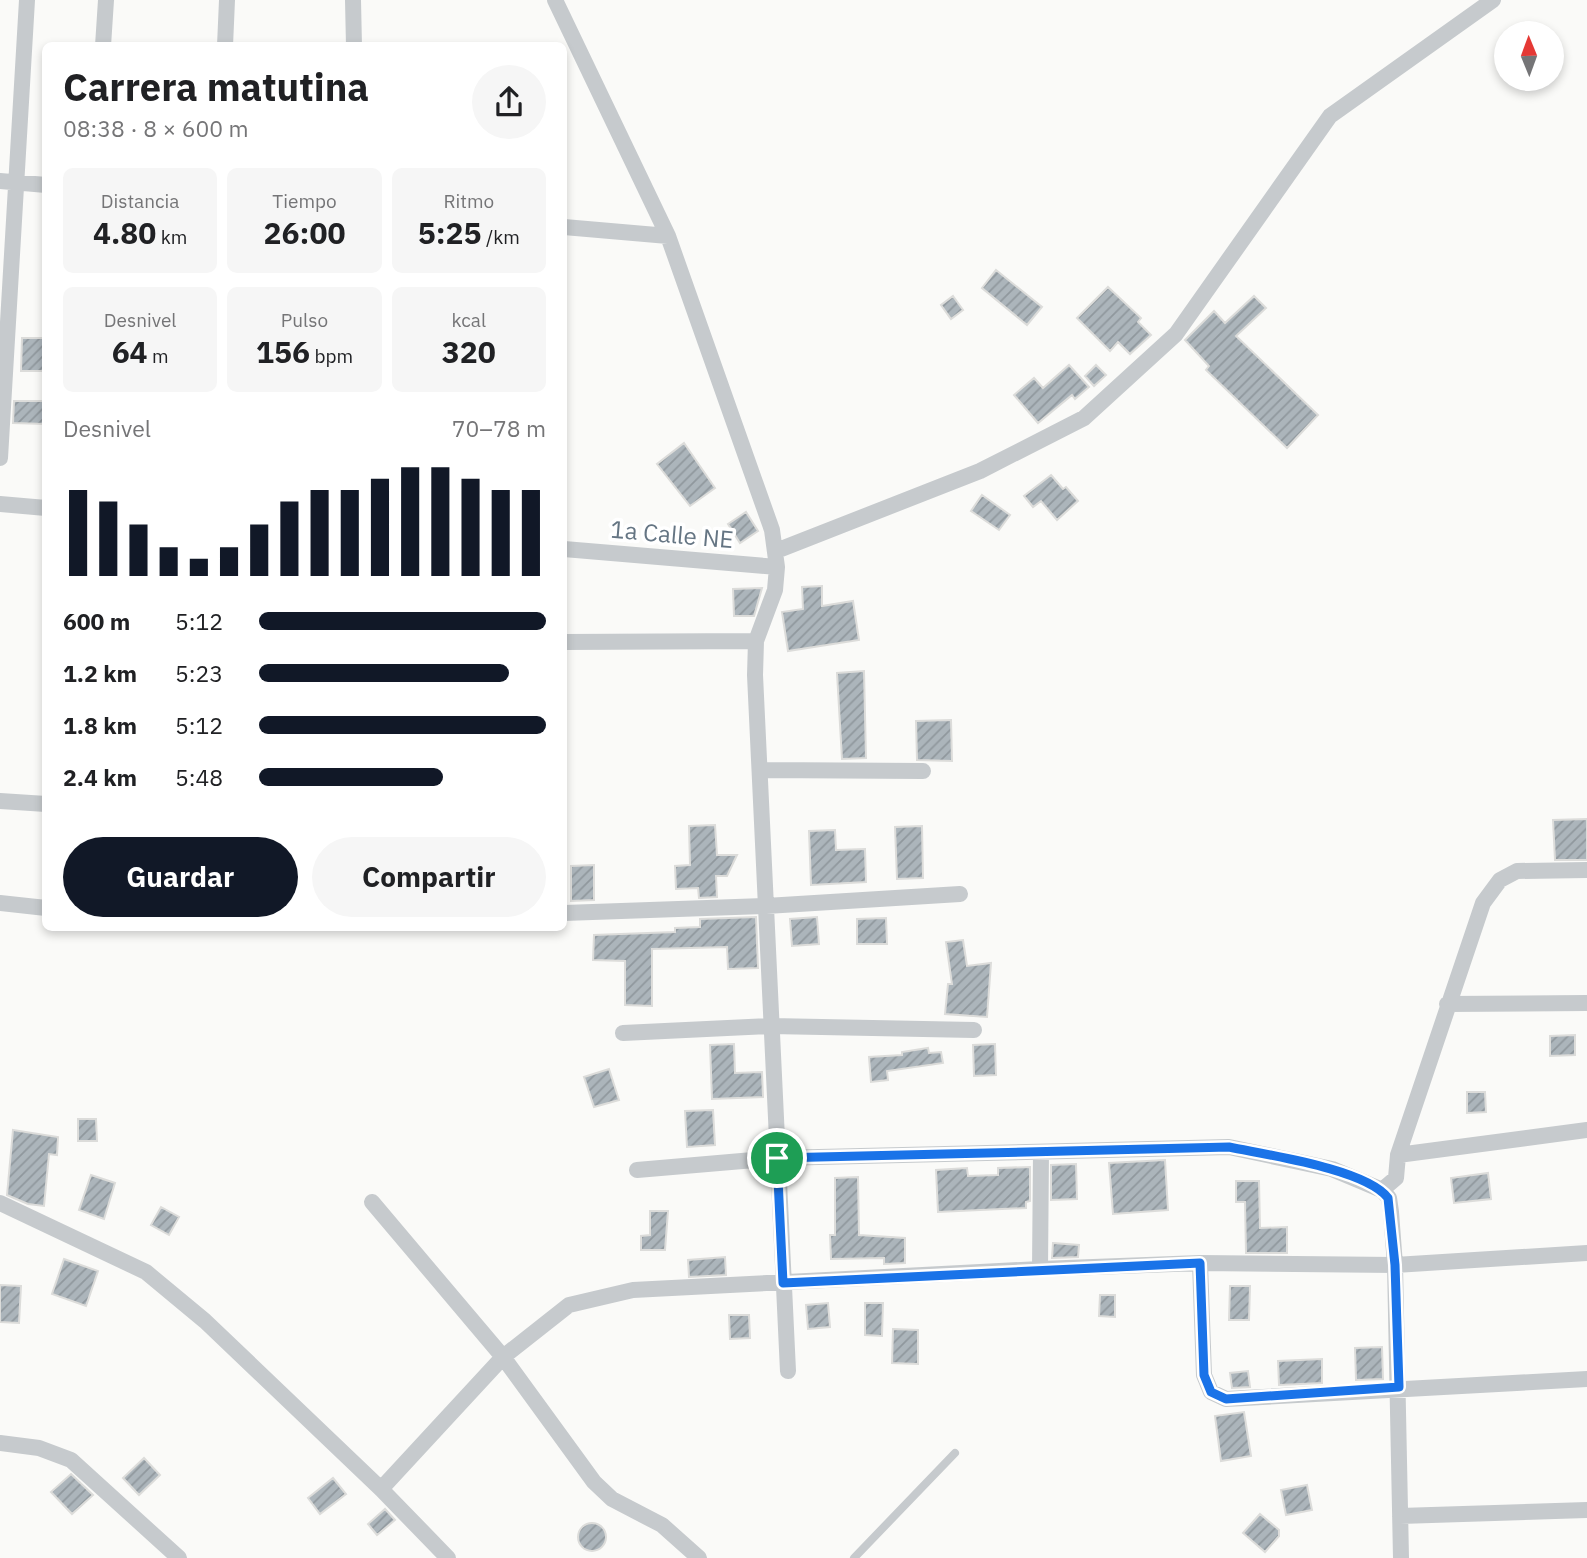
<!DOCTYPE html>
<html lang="es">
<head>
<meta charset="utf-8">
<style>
  :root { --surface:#fff; --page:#f6f6f6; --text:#202124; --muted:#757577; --accent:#111827 }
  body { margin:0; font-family:"IBM Plex Sans",sans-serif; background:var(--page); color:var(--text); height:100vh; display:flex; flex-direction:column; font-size:26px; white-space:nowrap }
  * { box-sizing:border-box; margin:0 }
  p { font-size:23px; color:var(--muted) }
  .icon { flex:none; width:38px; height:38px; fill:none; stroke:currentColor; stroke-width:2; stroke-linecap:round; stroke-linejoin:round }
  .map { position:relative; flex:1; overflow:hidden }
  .panel { position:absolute; left:42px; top:42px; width:525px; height:889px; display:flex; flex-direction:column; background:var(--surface); border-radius:10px; box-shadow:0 4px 10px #0003 }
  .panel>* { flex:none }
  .needle { width:46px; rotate:359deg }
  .fabs { position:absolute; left:1494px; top:21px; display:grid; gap:14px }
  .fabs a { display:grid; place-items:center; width:70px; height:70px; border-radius:50%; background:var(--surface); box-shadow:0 4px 10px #0003; font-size:35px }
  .pin { position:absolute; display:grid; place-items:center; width:60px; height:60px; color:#fff; margin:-30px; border:4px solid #fff; border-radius:50%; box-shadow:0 2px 7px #0007 }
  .round { display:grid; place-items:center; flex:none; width:74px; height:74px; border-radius:37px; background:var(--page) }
  .head { display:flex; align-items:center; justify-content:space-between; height:119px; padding:0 21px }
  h1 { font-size:38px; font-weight:700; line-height:52px }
  .figures { display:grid; grid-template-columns:repeat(3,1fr); gap:10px; height:119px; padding:7px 21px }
  .figures div { display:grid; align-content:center; border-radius:10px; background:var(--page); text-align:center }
  .figures b { font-size:30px; font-weight:700 }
  .figures small { font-size:19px; font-weight:400 }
  .figures p { font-size:19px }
  .chart { height:196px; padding:14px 21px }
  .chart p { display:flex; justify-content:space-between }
  .chart svg { width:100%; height:126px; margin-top:7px; stroke:var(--accent); stroke-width:6 }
  .action { display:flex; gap:14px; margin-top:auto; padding:14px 21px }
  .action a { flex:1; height:80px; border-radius:42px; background:var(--accent); color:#fff; font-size:28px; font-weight:700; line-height:80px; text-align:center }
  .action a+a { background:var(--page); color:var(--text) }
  ul { padding:0 21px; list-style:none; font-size:23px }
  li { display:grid; grid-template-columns:112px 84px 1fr; align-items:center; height:52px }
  li i { height:18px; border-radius:9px; background:var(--accent) }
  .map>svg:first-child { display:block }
  .building { fill:url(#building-hatch); stroke:#dcdcda; stroke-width:2 }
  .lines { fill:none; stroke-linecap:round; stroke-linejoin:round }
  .service { stroke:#c6cacd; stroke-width:8 }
  .minor { stroke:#c6cacd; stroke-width:16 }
  .route-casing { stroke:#fff; stroke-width:14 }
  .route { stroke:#1a73e8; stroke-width:9 }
  .labels { text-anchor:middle; stroke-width:7; stroke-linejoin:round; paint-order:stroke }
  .street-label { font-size:24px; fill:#657583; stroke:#fff }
</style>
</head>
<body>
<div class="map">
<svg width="1587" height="1558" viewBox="0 0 1587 1558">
  <defs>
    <pattern id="building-hatch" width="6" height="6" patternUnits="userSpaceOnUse" patternTransform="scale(1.75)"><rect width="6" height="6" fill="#acb5bb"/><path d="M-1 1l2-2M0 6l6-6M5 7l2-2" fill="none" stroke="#90989d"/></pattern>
  </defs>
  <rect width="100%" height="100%" fill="#fafaf8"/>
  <path class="building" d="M 996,270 L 1042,307 L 1027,325 L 982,288 Z
    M 1108,287 L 1141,318 L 1138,322 L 1151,335 L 1130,354 L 1118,342 L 1110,351 L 1077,318 Z
    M 953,296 L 963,310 L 951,319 L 941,305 Z
    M 1254,296 L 1266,308 L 1236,336 L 1318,415 L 1287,448 L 1206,370 L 1209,366 L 1185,340 L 1214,311 L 1225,323 Z
    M 22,338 L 46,338 L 46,371 L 21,371 Z
    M 1069,365 L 1089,387 L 1075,399 L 1072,395 L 1038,423 L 1014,395 L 1034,378 L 1043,388 Z
    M 1096,365 L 1106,375 L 1094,386 L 1085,376 Z
    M 14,401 L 46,401 L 46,424 L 13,423 Z
    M 684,443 L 715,488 L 690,506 L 657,464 Z
    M 1051,475 L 1063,489 L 1066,487 L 1078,501 L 1057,520 L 1041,501 L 1033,507 L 1024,496 Z
    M 982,495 L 1010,515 L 999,530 L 971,511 Z
    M 746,512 L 758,531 L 740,543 L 728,524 Z
    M 822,586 L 822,606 L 853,601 L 859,640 L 788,651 L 782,612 L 803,609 L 802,587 Z
    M 762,588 L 754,616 L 734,616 L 733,589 Z
    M 864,671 L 866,758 L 842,759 L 837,673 Z
    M 951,720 L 952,761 L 917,760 L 916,721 Z
    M 1587,819 L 1587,860 L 1555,860 L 1553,820 Z
    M 715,825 L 717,855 L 737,855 L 727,876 L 716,876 L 717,897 L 699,898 L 698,888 L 676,889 L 675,866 L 690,865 L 689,826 Z
    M 922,826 L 923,878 L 897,879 L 895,827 Z
    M 835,830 L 836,850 L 865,849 L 866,882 L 811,885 L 809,831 Z
    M 594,865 L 594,900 L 571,901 L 571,866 Z
    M 756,917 L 758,968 L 728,969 L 727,947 L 652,949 L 652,1006 L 625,1005 L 625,961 L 593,960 L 594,935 L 675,932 L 675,928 L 700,927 L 700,919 Z
    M 817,917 L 819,944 L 792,946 L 790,919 Z
    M 886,918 L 887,944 L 857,944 L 857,919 Z
    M 963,940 L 967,966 L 991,963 L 987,1017 L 945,1014 L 948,984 L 952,984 L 946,942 Z
    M 1575,1035 L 1575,1055 L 1550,1056 L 1550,1036 Z
    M 734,1044 L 735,1073 L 762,1072 L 763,1097 L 712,1099 L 710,1045 Z
    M 995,1044 L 996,1075 L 974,1076 L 973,1045 Z
    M 928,1048 L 929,1053 L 941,1052 L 943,1063 L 887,1071 L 888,1080 L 871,1082 L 869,1057 L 902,1055 L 902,1052 Z
    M 609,1069 L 619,1100 L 594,1107 L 584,1077 Z
    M 1467,1092 L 1485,1092 L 1486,1112 L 1467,1113 Z
    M 713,1110 L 715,1145 L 687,1147 L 685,1111 Z
    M 78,1119 L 96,1119 L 97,1141 L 78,1141 Z
    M 13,1130 L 58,1137 L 57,1155 L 49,1154 L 44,1206 L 28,1204 L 7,1195 Z
    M 1165,1160 L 1168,1210 L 1113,1214 L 1109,1163 Z
    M 1076,1164 L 1077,1199 L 1051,1200 L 1051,1165 Z
    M 1030,1167 L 1030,1201 L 1026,1202 L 1026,1208 L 938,1212 L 936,1170 L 967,1168 L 968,1176 L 998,1175 L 998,1168 Z
    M 1488,1173 L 1491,1199 L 1454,1203 L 1451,1178 Z
    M 91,1175 L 115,1183 L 104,1219 L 79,1210 Z
    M 858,1177 L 859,1235 L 905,1238 L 905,1263 L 884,1264 L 884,1258 L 831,1259 L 830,1235 L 835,1235 L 835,1178 Z
    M 1236,1181 L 1259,1181 L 1260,1228 L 1287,1227 L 1287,1253 L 1246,1253 L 1245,1202 L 1236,1202 Z
    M 161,1207 L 179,1217 L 169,1235 L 151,1225 Z
    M 650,1211 L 668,1211 L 665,1250 L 641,1250 L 641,1236 L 650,1235 Z
    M 1053,1243 L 1079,1245 L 1078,1257 L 1052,1258 Z
    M 725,1257 L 726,1275 L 689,1277 L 688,1260 Z
    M 64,1259 L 98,1271 L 86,1306 L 52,1294 Z
    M 0,1285 L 21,1286 L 19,1323 L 0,1322 Z
    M 1230,1286 L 1250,1286 L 1249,1320 L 1229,1320 Z
    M 1100,1295 L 1115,1295 L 1115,1317 L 1099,1316 Z
    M 828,1303 L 830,1327 L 808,1329 L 806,1305 Z
    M 865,1303 L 883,1303 L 882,1336 L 865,1335 Z
    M 729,1315 L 749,1315 L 750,1338 L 730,1339 Z
    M 893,1329 L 918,1330 L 918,1364 L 892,1363 Z
    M 1382,1347 L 1383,1379 L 1356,1380 L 1355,1348 Z
    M 1322,1359 L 1322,1383 L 1279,1385 L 1278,1361 Z
    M 1248,1371 L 1250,1387 L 1232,1388 L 1230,1373 Z
    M 1244,1412 L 1251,1456 L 1221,1461 L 1215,1416 Z
    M 144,1458 L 160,1475 L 139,1495 L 123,1478 Z
    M 71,1474 L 93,1495 L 72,1514 L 51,1492 Z
    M 333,1478 L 346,1494 L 320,1514 L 308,1498 Z
    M 1307,1485 L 1312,1510 L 1286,1515 L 1281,1490 Z
    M 385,1509 L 395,1520 L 377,1535 L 368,1524 Z
    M 1260,1514 L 1279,1530 L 1279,1536 L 1265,1552 L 1243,1533 Z
    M578 1537a14 14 0 1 1 28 0a14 14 0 1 1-28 0Z"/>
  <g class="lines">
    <path class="service" d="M 854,1558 L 955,1453"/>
    <path class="minor" d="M 353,0 L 354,46
      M 555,0 L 668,236 L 772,530 L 777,567 L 775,590 L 756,641 L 755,675 L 788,1371
      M 103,46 L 106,0
      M 225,46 L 227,0
      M 0,181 L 46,185
      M 564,227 L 668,236
      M 0,458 L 27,0
      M 0,504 L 46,508
      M 564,549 L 777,567
      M 776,551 L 980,471 L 1084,418 L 1176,334 L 1330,116 L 1493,0
      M 564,642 L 756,641
      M 760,770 L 923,771
      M 0,801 L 46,804
      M 0,903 L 46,908
      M 564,913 L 766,906 L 960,894
      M 1447,1004 L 1587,1003
      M 623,1033 L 771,1026 L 974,1030
      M 1398,1155 L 1587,1130
      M 637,1170 L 777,1158 L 1229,1147 L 1332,1169 L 1382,1190 L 1389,1198 L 1391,1212 L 1395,1265 L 1401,1558
      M 1382,1190 L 1396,1178 L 1398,1155 L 1483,903 L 1500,880 L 1517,871 L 1587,870
      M 372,1202 L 503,1357 L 594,1482 L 612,1499 L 662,1525 L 699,1558
      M 0,1203 L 146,1272 L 205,1321 L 381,1489 L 448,1558
      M 1200,1263 L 1204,1375 L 1211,1392 L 1226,1399 L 1587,1379
      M 1040,1269 L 1041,1152
      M 0,1443 L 39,1448 L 71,1460 L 179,1558
      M 381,1489 L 503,1357 L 569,1305 L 633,1290 L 1040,1269 L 1200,1263 L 1395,1265 L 1587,1253
      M 1400,1516 L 1587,1510"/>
  </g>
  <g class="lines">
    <defs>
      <path id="route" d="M 1229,1147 C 1267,1155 1366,1169 1388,1198 L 1395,1265 L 1399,1387 L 1226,1399 L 1211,1392 L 1204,1375 L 1200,1263 L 783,1283 L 777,1158 Z"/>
    </defs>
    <use href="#route" class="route-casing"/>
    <use href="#route" class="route"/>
  </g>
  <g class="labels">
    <g class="street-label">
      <text transform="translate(672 535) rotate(5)" y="8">1a Calle NE</text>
    </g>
  </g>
</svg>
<div class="fabs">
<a><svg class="needle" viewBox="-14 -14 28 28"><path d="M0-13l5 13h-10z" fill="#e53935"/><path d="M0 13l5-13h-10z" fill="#757577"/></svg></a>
</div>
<div class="pin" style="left:777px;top:1158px;background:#1e9e55"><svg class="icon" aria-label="arrive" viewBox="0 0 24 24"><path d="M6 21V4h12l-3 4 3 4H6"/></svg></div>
<section class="panel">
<div class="head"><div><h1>Carrera matutina</h1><p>08:38 · 8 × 600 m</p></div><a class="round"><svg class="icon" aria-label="share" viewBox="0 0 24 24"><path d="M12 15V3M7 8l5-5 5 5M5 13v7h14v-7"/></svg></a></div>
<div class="figures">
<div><p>Distancia</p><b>4.80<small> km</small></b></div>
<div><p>Tiempo</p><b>26:00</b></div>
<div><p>Ritmo</p><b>5:25<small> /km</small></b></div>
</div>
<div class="figures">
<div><p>Desnivel</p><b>64<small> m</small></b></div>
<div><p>Pulso</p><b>156<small> bpm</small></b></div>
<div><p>kcal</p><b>320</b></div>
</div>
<div class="chart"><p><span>Desnivel</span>70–78 m</p>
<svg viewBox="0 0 160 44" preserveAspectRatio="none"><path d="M5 44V14M15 44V18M25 44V26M35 44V34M45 44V38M55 44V34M65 44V26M75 44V18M85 44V14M95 44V14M105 44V10M115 44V6M125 44V6M135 44V10M145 44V14M155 44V14"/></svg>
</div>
<ul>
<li><b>600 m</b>5:12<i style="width:100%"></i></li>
<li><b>1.2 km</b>5:23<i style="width:87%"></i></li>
<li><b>1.8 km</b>5:12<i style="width:100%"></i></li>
<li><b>2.4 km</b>5:48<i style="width:64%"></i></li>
</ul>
<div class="action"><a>Guardar</a><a>Compartir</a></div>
</section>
</div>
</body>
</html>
